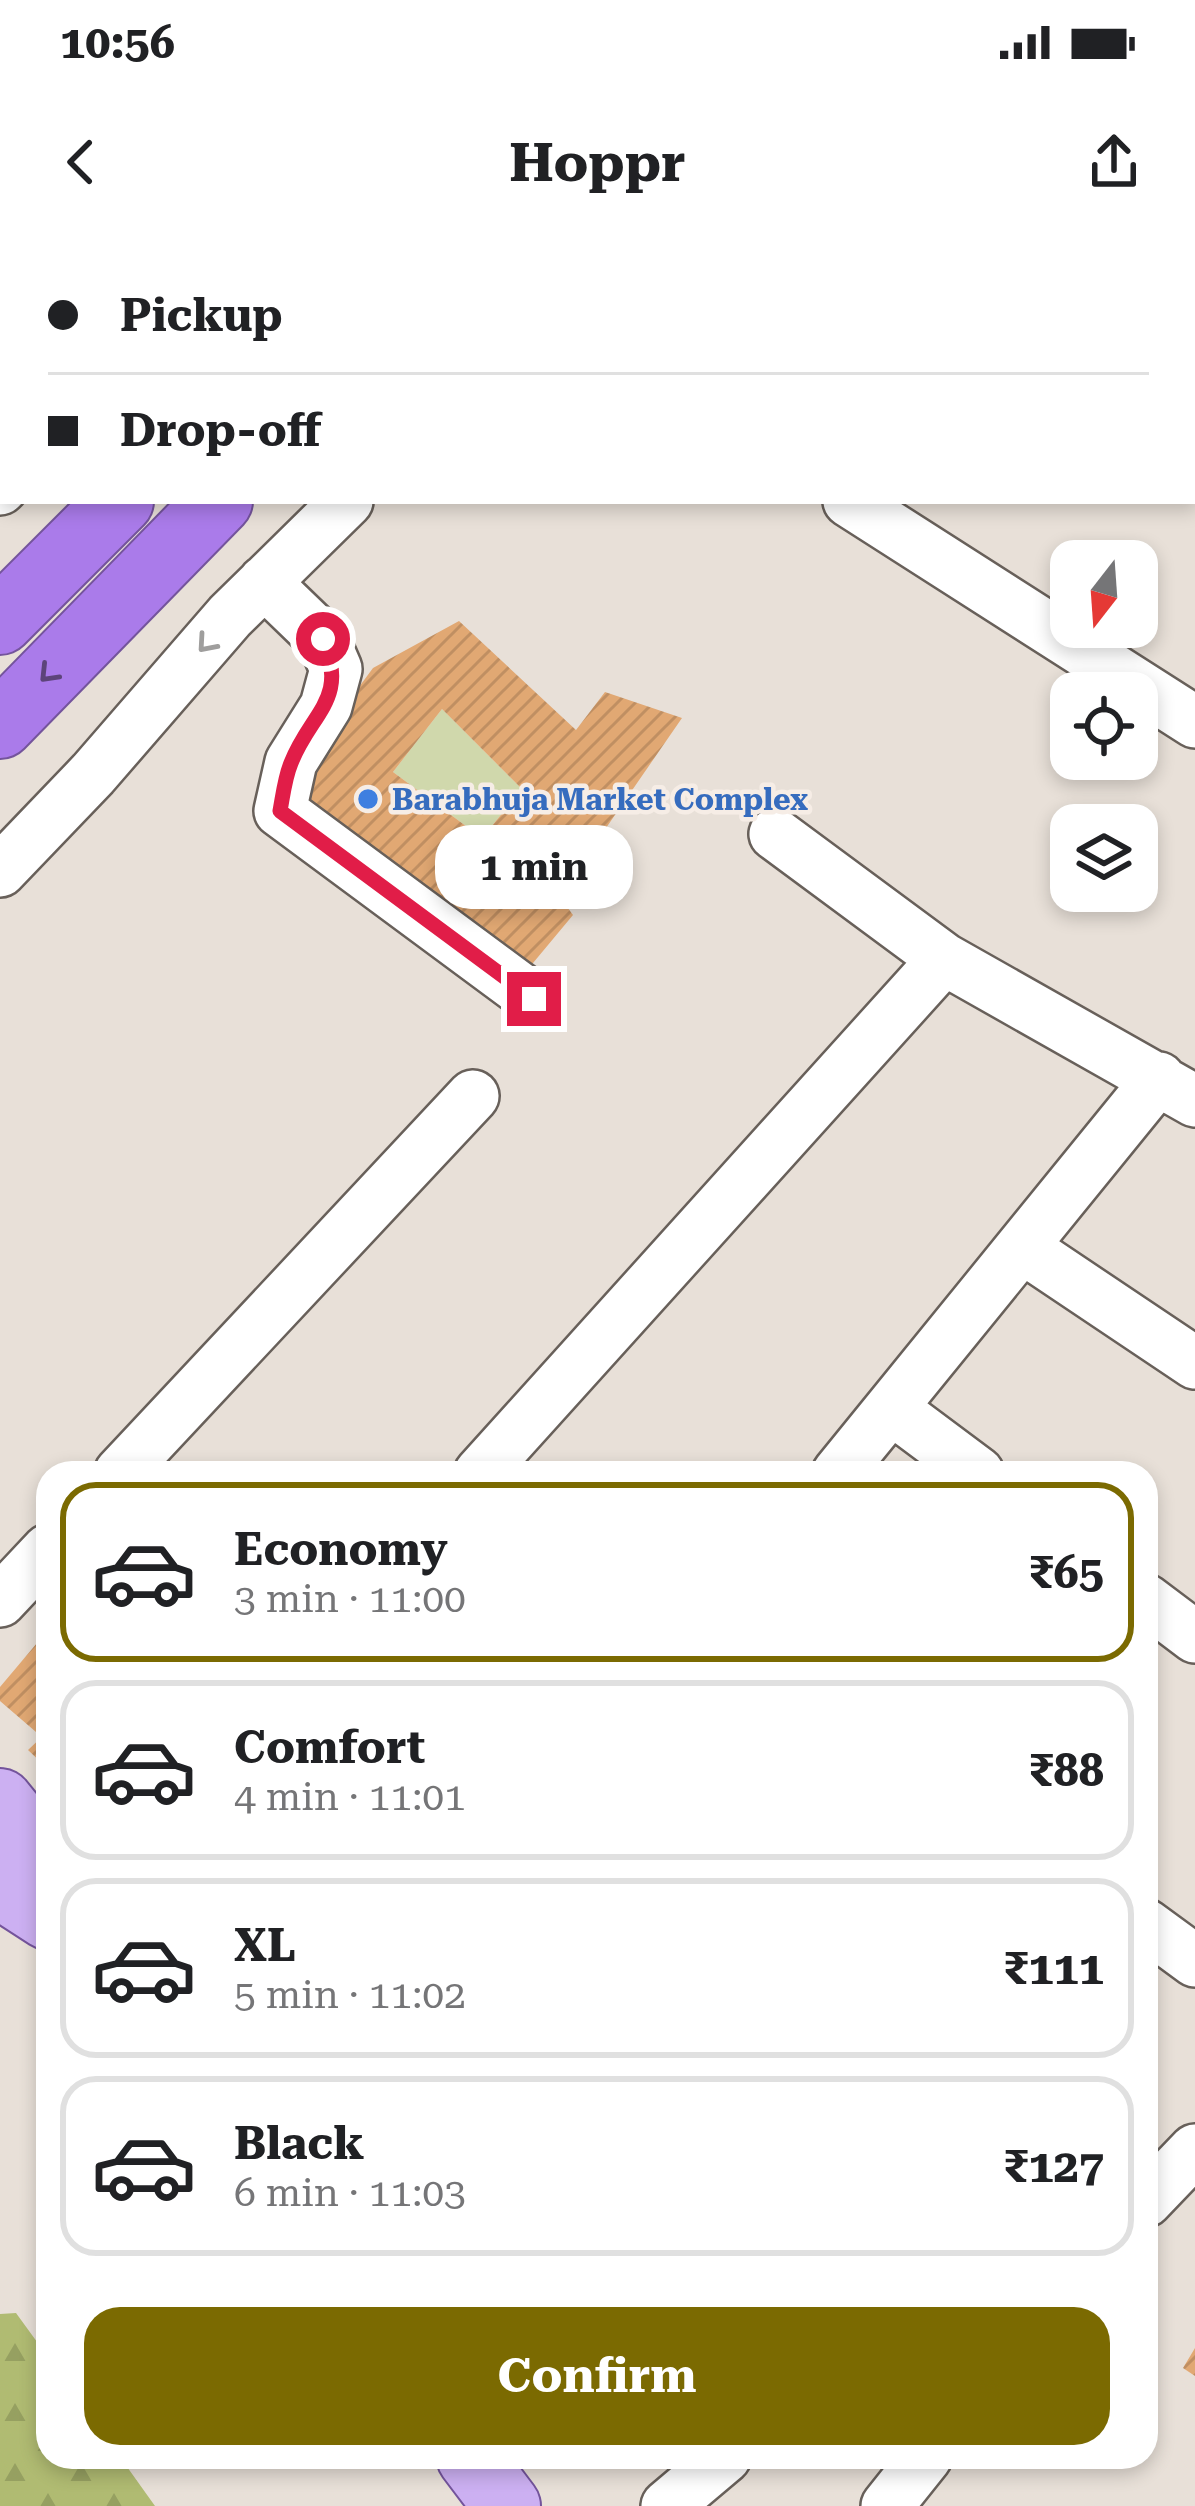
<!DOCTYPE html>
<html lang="en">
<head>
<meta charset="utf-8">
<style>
	:root { --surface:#fff; --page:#f2f2f2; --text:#202124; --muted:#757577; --line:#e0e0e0; --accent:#7b6a01 }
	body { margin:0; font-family:"Roboto Serif",serif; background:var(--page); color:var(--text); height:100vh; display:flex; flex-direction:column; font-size:45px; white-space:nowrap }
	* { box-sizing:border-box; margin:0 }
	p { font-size:39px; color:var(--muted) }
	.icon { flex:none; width:66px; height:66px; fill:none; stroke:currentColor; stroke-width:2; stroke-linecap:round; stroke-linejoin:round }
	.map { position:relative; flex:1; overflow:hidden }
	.sheet { position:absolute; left:36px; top:1221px; width:1122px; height:1008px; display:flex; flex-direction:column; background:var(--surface); border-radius:36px; box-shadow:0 6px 18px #0003 }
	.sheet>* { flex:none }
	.banner { position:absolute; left:0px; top:0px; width:1197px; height:264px; box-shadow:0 6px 18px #0003; display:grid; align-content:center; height:264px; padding:0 48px; background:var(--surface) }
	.needle { width:78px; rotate:197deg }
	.buttons { position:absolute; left:1050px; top:300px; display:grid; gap:24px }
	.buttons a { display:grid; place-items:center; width:108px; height:108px; border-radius:24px; background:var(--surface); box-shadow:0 6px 18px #0003; font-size:60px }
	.end { position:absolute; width:54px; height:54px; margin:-27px; border:15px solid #e11d48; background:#fff; box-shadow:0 0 0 6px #fff }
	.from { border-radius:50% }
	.bubble { position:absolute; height:84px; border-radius:36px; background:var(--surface); box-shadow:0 6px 18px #0003; font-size:39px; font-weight:700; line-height:84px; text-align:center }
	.banner b { display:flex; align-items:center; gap:42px; height:114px; font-size:45px }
	.banner b+b { border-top:3px solid var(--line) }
	.banner i { width:30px; height:30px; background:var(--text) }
	ul { padding:21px 0 0; list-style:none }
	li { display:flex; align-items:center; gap:36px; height:180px; margin:0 24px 18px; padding:0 24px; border:6px solid var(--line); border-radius:36px }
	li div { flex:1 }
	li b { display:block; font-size:45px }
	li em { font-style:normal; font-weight:700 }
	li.active { border-color:var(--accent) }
	li>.icon { width:108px; height:108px; stroke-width:1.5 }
	.cta { display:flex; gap:24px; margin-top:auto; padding:24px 48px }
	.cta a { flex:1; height:138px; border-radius:36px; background:var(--accent); color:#fff; font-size:48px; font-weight:700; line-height:138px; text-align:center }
	.status { display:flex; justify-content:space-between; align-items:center; height:84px; padding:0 60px; background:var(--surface); direction:ltr }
	.status svg { height:33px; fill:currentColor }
	header { display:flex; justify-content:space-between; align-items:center; height:156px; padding:0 48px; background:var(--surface); font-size:54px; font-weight:700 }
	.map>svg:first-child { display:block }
	.forest { fill:url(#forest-firs) }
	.garden { fill:#d0d8ac }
	.building { fill:url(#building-hatch); fill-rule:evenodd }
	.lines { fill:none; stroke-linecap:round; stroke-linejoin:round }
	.minor-casing { stroke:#68605a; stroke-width:56 }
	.major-casing { stroke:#74549c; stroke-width:70 }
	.highway-casing { stroke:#74549c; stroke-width:70 }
	.minor { stroke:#fff; stroke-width:51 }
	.major { stroke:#ccb0f2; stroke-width:66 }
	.highway { stroke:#aa7bea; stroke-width:66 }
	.oneway { stroke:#9f9e9d }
	.oneway2 { stroke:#5d447a }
	.route { stroke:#e11d48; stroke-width:15 }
	.shop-dot { fill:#3f7fe0; stroke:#f6ede6; stroke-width:4.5 }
	.labels { text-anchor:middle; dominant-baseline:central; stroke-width:9; stroke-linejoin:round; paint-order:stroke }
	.shop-label { font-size:30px; font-weight:bold; fill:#366cbe; stroke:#f6ede6; text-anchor:start }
</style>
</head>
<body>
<div class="status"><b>10:56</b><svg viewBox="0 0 49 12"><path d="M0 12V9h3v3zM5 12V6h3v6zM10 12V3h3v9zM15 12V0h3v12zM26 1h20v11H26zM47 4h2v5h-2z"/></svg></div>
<header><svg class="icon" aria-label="back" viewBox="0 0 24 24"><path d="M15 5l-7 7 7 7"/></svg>Hoppr<svg class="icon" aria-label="share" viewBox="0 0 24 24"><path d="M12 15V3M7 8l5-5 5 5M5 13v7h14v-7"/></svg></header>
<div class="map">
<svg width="1195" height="2266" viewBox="0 0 1195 2266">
	<defs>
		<pattern id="forest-firs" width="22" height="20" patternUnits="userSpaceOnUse" patternTransform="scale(3)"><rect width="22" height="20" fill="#b0bb72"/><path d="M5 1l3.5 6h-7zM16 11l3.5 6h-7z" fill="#96a061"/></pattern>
		<pattern id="building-hatch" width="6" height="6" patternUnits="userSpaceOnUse" patternTransform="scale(3)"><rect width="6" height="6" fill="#e1a873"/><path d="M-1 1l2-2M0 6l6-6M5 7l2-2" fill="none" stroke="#c08f62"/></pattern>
	</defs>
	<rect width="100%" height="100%" fill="#e8e0d8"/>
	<!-- forest -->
	<path class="forest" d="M16,2073l32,44v100h72l35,49h-155v-192z"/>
	<!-- garden -->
	<path class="garden" d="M442,469l80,80 -40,49 -89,-66z"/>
	<!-- building -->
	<path class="building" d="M459,381l117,109 29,-38 77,26 -123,178 14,19 -50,60 -223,-165 14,-23 -17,-16 76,-103zM442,469l80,80 -40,49 -89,-66z
		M48,1390v91l-12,11 -36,-31v-14z
		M48,1491v38l-20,-19z
		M1195,2108v28l-12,-8z"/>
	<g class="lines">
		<!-- minor casing -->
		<g class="minor-casing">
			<path id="minor" d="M241,3l3,-3
				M605,3l3,-3
				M0,249l3,-3
				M849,261l346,221
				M264,342l59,57 13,30 -10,37 -35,56 -11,49 254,188
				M775,594l169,125
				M0,631l93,-97 137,-158 117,-115
				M1022,1007l173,116
				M891,1168l87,65
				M120,1233l353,-377
				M480,1233l464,-514 251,142
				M838,1233l321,-395
				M1146,1360l49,37
				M0,1361l48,-51
				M1146,1685l49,36
				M1146,1961l49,-51
				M667,2266l58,-49
				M887,2266l39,-49"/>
		</g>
		<!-- major casing -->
		<g class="major-casing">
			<path id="major" d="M0,1562l48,59
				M0,1645l48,31
				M470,2217l37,49"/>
		</g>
		<!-- highway casing -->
		<g class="highway-casing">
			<path id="highway" d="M379,3l3,-3
				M473,3l3,-3
				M0,381l120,-120
				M0,485l219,-224"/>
		</g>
		<!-- minor -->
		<use href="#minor" class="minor"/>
		<!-- major -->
		<use href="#major" class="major"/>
		<!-- highway -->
		<use href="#highway" class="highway"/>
	</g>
	<!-- one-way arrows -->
	<defs><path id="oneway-chevron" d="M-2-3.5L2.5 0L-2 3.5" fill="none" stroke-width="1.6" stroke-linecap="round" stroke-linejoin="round" transform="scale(3)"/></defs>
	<use class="oneway" href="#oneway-chevron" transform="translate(206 404) rotate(131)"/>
	<use class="oneway2" href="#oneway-chevron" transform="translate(48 434) rotate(134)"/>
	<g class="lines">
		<!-- route -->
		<path class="route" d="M323,399c26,61 -12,73 -32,124 -6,14 -8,32 -11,48l254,188"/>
	</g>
	<!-- markers -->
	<circle class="shop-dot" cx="368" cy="559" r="12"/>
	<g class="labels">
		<!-- shop labels -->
		<g class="shop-label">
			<text x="392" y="559">Barabhuja Market Complex</text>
		</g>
	</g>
</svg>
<div class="buttons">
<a><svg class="needle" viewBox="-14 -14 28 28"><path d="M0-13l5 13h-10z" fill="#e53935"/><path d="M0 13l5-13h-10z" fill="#757577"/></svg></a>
<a><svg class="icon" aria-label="locate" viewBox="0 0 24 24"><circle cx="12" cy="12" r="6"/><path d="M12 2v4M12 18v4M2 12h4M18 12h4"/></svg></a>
<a><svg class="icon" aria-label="layers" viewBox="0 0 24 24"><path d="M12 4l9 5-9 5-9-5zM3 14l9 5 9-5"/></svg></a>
</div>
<i class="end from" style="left:323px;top:399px"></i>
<i class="end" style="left:534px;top:759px"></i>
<div class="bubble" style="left:435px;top:585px;width:198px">1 min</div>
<div class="banner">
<b><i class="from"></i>Pickup</b>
<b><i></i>Drop-off</b>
</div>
<section class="sheet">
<ul>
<li class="active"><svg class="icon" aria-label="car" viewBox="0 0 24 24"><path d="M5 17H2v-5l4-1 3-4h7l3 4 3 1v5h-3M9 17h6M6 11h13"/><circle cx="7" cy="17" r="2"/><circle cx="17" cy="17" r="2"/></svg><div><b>Economy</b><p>3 min · 11:00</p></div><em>₹65</em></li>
<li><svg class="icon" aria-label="car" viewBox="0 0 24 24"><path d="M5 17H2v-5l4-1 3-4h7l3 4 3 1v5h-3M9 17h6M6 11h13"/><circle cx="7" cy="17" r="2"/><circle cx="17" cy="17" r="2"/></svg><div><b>Comfort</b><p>4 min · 11:01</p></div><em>₹88</em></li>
<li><svg class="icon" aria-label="car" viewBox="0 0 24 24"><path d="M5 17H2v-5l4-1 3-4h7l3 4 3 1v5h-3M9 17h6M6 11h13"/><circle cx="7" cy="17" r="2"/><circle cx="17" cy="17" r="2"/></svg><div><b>XL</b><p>5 min · 11:02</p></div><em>₹111</em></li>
<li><svg class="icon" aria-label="car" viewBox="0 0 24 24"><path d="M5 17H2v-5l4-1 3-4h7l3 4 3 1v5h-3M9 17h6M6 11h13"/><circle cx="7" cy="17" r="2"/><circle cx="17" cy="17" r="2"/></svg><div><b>Black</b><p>6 min · 11:03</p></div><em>₹127</em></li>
</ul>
<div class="cta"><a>Confirm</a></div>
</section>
</div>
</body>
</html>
